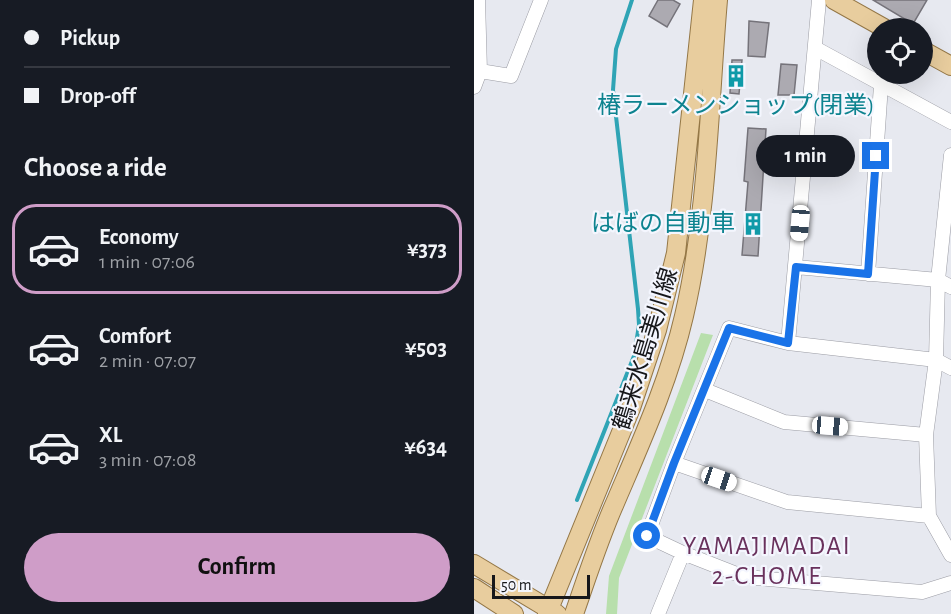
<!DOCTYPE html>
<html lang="en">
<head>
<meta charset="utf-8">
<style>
	:root { --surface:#171b24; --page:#20242c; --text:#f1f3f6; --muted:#9ea1a6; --line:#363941; --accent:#cf9dc8 }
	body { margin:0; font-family:"Alegreya Sans","Noto Sans JP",sans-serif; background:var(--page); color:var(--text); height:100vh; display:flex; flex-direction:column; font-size:22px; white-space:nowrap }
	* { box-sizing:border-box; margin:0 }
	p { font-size:20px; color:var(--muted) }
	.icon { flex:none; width:33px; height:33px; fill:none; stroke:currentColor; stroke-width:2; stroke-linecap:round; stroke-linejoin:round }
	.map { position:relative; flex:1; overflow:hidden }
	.panel { display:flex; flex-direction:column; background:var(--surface); width:474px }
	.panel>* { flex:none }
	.top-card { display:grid; align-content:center; height:132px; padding:0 24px; background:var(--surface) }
	.controls { position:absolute; left:393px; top:18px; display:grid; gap:12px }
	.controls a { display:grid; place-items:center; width:66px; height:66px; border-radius:50%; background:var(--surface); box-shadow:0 6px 24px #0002; font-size:30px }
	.scale { position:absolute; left:18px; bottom:15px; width:98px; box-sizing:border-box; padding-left:6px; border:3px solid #16171a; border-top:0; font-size:16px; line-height:21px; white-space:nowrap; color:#16171a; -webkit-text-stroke:4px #f4f6fe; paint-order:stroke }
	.end { position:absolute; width:27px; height:27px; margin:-14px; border:8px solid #1a73e8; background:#fff; box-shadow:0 0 0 3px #fff }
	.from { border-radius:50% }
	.bubble { position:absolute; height:42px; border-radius:21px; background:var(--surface); box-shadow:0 6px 24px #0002; font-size:20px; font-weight:700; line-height:42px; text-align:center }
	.car { position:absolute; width:18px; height:36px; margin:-18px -9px; border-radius:8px; box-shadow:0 0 4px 2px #0007; background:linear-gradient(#fff 24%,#345 0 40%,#fff 0 76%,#345 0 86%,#fff 0) }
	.top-card b { display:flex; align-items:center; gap:21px; height:57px; font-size:22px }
	.top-card b+b { border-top:2px solid var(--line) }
	.top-card i { width:15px; height:15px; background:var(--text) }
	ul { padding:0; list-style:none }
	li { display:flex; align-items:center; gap:18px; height:90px; margin:0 12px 9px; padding:0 12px; border:3px solid transparent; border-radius:24px }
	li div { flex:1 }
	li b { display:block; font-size:22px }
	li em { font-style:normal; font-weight:700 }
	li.on { border-color:var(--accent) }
	li>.icon { width:54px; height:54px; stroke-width:1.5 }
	h2 { padding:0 24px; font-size:27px; line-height:72px }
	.action { display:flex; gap:12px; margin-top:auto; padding:12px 24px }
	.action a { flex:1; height:69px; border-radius:36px; background:var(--accent); color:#111; font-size:24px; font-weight:700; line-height:69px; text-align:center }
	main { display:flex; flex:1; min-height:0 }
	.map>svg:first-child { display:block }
	.green { fill:#b8dfac }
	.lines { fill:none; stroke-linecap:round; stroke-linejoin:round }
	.stream { stroke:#2fa4b5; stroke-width:4 }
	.building { fill:#acaab1; stroke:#75737a; stroke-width:1.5 }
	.minor-casing { stroke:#9b9ca4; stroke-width:15 }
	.major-casing { stroke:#947746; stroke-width:20 }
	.minor { stroke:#fff; stroke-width:14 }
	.major { stroke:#e8cd9e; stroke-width:18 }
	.route { stroke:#1a73e8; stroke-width:8 }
	.labels { text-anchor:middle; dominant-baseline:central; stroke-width:4.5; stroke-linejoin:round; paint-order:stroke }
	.culture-label { font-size:24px; fill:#0d838f; stroke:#f4f6fe }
	.street-label { font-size:24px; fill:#16171a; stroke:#f4f6fe }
	.neighbourhood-label { font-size:26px; letter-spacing:1.5px; fill:#69315c; stroke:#f4f6fe }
</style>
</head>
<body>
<main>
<section class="panel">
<div class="top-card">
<b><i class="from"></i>Pickup</b>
<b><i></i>Drop-off</b>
</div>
<h2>Choose a ride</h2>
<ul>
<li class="on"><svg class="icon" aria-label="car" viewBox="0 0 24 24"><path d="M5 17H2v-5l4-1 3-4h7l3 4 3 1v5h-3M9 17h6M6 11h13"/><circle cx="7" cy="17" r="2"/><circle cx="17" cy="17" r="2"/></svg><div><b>Economy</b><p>1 min · 07:06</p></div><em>¥373</em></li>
<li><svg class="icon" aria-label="car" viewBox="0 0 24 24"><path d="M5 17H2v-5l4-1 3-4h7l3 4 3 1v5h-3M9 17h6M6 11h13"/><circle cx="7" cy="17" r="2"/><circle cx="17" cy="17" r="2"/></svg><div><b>Comfort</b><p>2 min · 07:07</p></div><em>¥503</em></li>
<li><svg class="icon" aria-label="car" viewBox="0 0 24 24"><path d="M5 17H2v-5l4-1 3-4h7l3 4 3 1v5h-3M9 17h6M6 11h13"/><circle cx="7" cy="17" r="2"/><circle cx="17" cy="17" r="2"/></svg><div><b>XL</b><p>3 min · 07:08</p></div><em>¥634</em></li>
</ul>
<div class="action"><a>Confirm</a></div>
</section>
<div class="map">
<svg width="477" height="614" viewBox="0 0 477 614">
	<rect width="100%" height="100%" fill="#e7e9f0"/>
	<!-- green -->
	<path class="green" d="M227,333l12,2 -94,243 -2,36h-11l3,-38z"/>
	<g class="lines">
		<!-- stream -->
		<path class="stream" d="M103,500l57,-144 5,-31 -1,-16 -25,-219 3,-41 16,-49"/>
	</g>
	<!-- building -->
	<path class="building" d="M184,0h15l7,4 -13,23 -18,-11z
		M399,0h54l-14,24z
		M275,21l20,2 -4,34 -17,-1z
		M258,60h10l-3,34 -9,-1z
		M307,64l16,1 -3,30h-16z
		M274,128l18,1 -8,127 -16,-1 6,-73 -4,-1z"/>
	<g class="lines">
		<!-- minor casing -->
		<g class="minor-casing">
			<path id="minor" d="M4,0l2,71 31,5 30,-76
				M341,48l136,74
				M0,87l6,-16
				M477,155l-13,125 -2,80 -10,75 3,81 22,39
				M322,267l142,13 13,7
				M394,274l13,-189
				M314,343l31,-343
				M231,390l79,32 142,13
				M200,463l113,39 142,14
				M209,553l51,20 23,5 165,14 29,-9
				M184,614l25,-61 -36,-17 27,-73 55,-135 59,15 148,17 15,8"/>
		</g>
		<!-- major casing -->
		<g class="major-casing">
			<path id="major" d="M360,0l50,28
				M448,50l29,16
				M0,564l83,50
				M0,588l40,26
				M73,614l84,-206 26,-78 19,-77 27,-253
				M100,614c13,-37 25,-75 41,-111 26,-61 54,-122 69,-187 24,-103 25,-211 34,-316"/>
		</g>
		<!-- minor -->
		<use href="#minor" class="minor"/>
		<!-- major -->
		<use href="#major" class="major"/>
	</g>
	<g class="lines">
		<!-- route -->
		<path class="route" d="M173,536l27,-73 55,-135 59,15 8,-76 72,7 8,-118"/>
	</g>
	<!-- icons -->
	<defs>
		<g id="building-bare" transform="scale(1.8)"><path d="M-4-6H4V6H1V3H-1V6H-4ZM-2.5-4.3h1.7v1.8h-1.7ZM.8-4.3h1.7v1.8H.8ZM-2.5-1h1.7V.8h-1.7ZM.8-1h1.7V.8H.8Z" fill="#0f9aa8" stroke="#f4f6fe" stroke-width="2.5" paint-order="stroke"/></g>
	</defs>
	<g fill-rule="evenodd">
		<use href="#building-bare" x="262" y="76"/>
		<use href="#building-bare" x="279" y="224"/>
	</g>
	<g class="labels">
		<!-- culture labels -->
		<g class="culture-label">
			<text x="262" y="106">椿ラーメンショップ(閉業)</text>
			<text x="261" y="224" text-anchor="end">はばの自動車</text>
		</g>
		<!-- street labels -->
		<g class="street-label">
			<text transform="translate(172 349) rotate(-73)">鶴来水島美川線</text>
		</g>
		<!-- neighbourhood labels -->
		<g class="neighbourhood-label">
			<text x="293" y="546">YAMAJIMADAI<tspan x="293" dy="30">2-CHOME</tspan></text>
		</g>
	</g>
</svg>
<div class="controls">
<a><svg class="icon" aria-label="locate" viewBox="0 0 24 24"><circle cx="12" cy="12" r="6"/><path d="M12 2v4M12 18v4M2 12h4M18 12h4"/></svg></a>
</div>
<div class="scale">50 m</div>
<i class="end from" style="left:173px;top:536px"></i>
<i class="end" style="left:402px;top:156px"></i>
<div class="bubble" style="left:282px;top:135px;width:99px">1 min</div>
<i class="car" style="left:326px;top:223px;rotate:185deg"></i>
<i class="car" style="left:356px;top:426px;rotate:95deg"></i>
<i class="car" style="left:245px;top:479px;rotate:109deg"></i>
</div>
</main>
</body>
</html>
